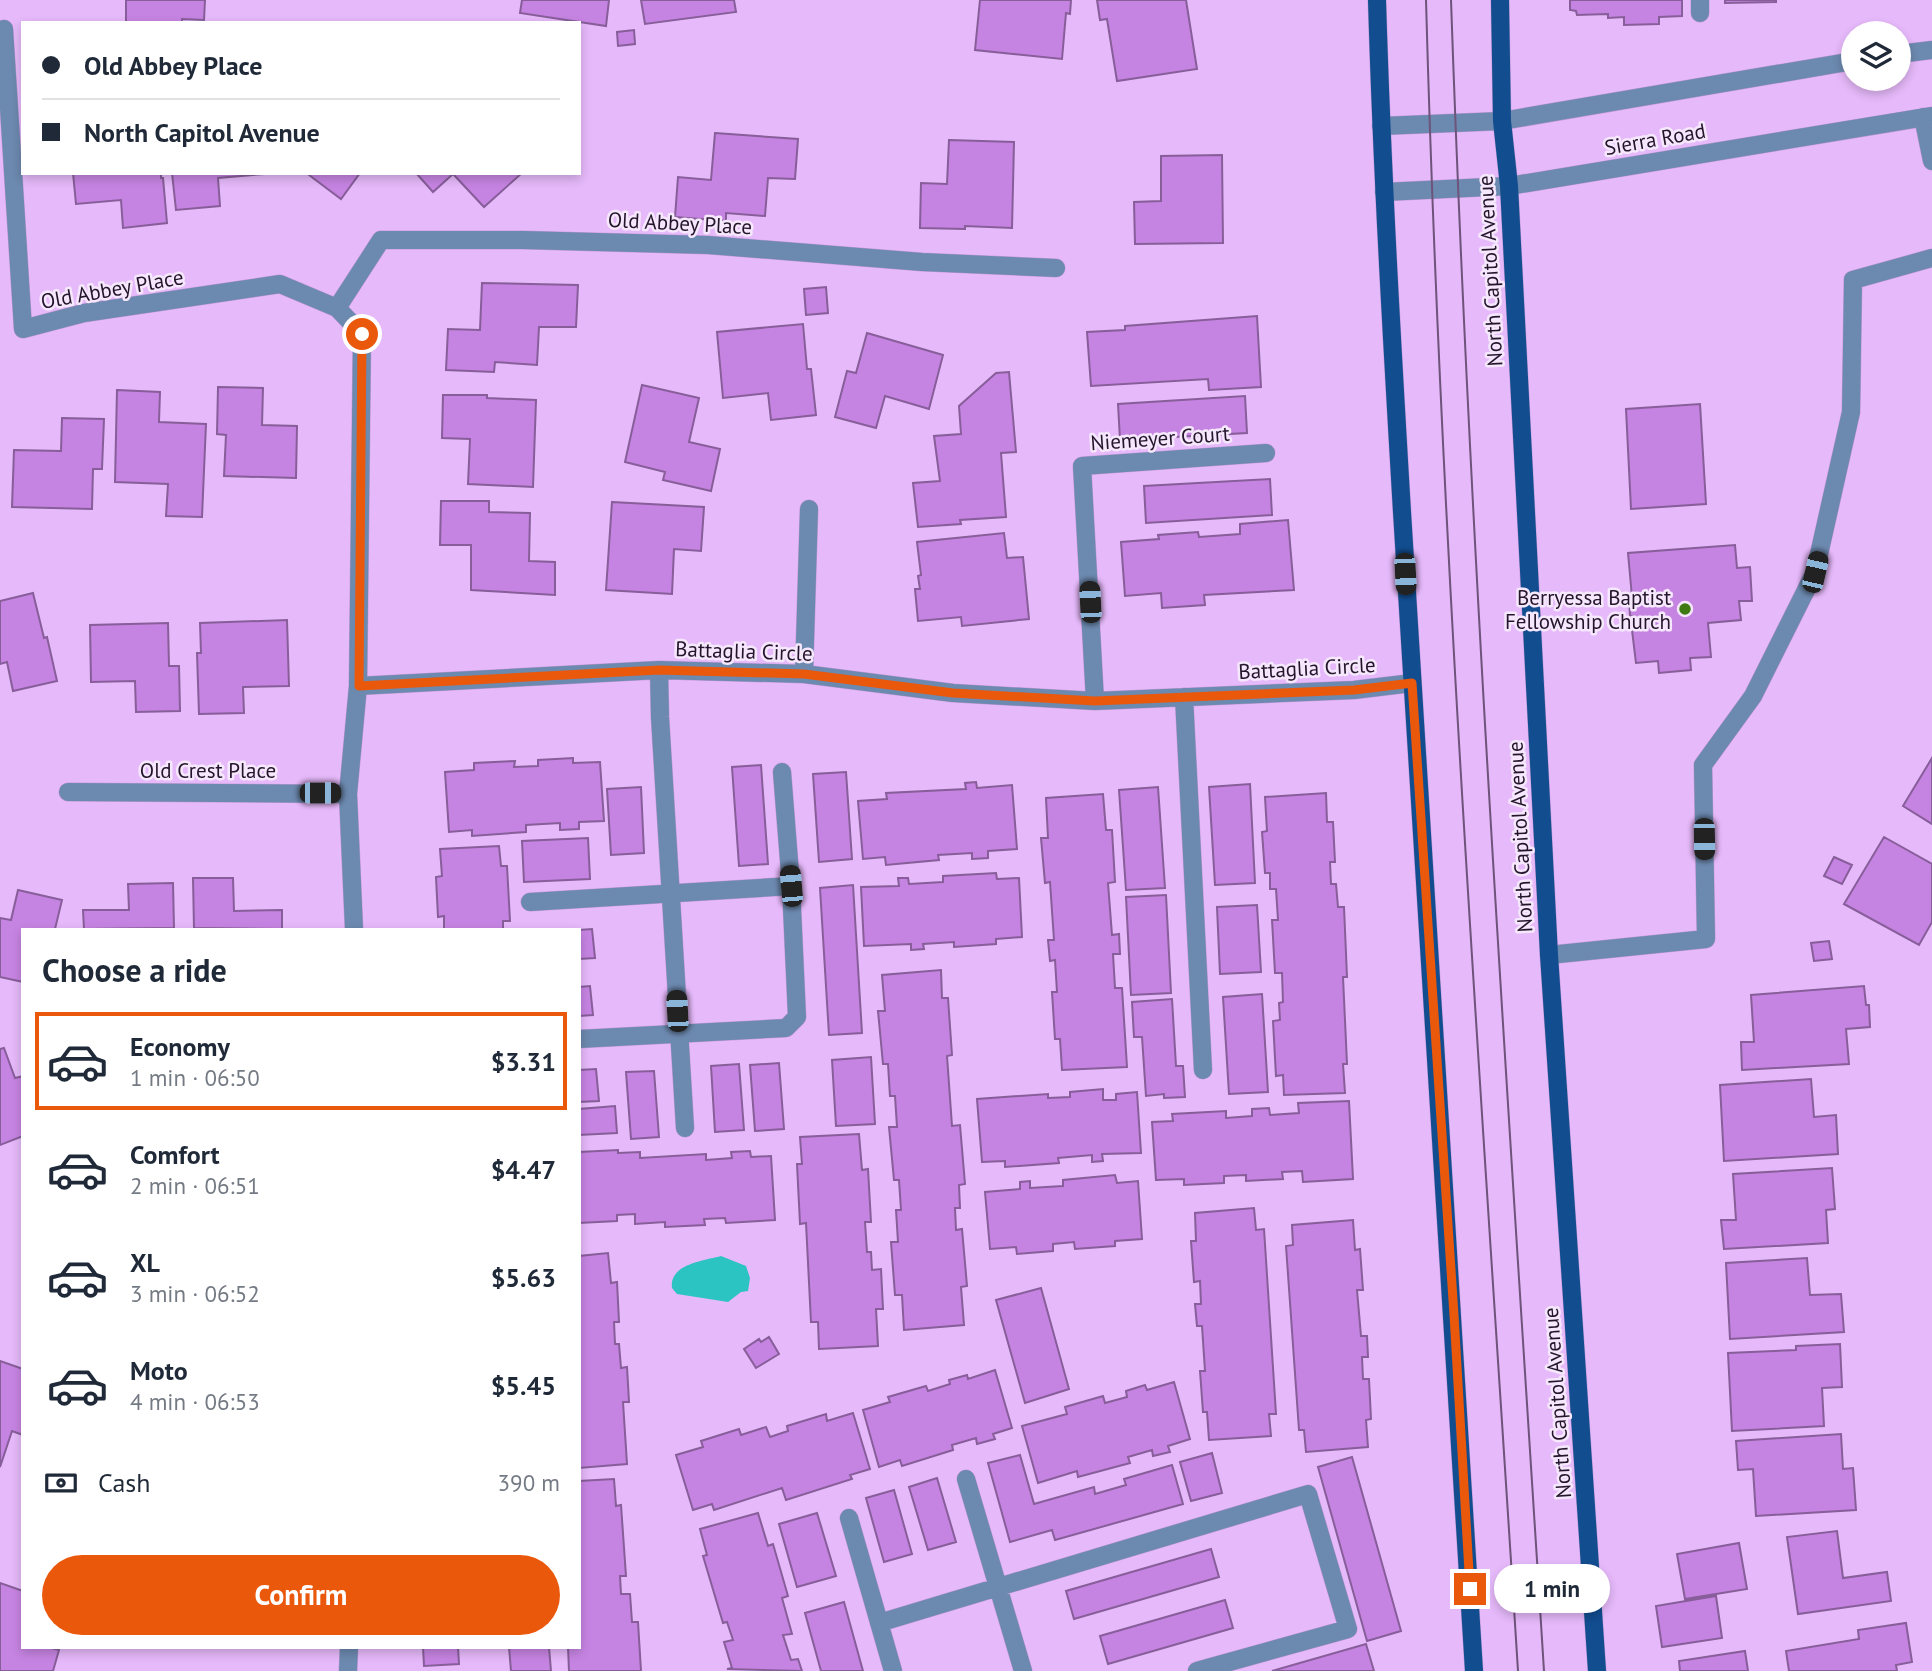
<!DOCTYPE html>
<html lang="en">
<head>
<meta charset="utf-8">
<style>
	:root { --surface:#fff; --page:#f6f6f7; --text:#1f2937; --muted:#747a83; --line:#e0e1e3; --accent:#ea580c }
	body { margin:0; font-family:"PT Sans",sans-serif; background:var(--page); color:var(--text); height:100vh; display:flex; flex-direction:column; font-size:26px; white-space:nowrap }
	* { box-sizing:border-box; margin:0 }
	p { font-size:23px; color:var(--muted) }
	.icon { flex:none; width:38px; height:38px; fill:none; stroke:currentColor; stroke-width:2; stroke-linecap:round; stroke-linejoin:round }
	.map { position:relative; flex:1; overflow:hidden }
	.details { position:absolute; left:21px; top:928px; width:560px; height:721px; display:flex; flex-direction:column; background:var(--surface); border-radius:0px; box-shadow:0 4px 10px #0003 }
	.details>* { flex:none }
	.hud { position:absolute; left:21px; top:21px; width:560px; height:154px; border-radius:0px; box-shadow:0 4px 10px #0003; display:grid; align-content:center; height:154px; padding:0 21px; background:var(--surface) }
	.fabs { position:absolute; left:1841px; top:21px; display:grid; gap:14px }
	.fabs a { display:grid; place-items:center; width:70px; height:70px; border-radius:50%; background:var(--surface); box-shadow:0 4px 10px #0003; font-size:35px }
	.end { position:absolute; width:32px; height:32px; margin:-16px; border:9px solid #ea580c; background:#fff; box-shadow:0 0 0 4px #fff }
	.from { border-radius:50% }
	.bubble { position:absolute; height:49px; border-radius:24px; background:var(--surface); box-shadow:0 4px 10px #0003; font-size:23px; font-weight:800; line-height:49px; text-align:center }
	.car { position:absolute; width:21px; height:42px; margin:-21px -10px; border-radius:9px; box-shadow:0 0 5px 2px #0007; background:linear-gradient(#222 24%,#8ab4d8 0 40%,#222 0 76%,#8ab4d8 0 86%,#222 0) }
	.hud b { display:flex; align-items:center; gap:24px; height:66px; font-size:26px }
	.hud b+b { border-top:2px solid var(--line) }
	.hud i { width:18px; height:18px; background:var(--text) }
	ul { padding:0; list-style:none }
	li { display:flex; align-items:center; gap:21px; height:98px; margin:0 14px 10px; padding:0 7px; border:4px solid transparent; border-radius:0px }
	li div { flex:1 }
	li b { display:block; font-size:26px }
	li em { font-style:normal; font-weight:800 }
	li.active { border-color:var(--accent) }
	li>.icon { width:63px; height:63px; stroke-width:1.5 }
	h2 { padding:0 21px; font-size:32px; line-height:84px }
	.pay { display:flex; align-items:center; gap:18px; height:77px; padding:0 21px; font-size:26px }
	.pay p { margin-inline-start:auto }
	.cta { display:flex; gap:14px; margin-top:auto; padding:14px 21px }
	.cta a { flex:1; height:80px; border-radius:42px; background:var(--accent); color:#fff; font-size:28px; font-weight:800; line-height:80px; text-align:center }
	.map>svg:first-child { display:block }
	.water { fill:#2cc3c3 }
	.building { fill:#c684e2; stroke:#875e99; stroke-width:2 }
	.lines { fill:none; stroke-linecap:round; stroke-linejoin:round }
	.minor-casing { stroke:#c39bd5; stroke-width:19 }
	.major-casing { stroke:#c39bd5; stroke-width:19 }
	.minor { stroke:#6c89af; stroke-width:18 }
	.major { stroke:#124d90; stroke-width:18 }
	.tram { stroke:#6e537a; stroke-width:2 }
	.route { stroke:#ea580c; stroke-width:9 }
	.poi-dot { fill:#3f7911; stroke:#f6e8fc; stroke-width:2.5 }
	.labels { text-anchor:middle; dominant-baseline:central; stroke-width:5; stroke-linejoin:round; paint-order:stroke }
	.street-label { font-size:21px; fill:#25152c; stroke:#f6e8fc }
	.poi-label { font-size:21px; fill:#25152c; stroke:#f6e8fc; text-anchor:end }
</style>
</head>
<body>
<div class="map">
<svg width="1932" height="1671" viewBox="0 0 1932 1671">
	<rect width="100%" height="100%" fill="#e6b9fa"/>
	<!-- water -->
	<path class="water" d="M721,1256l25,10 4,12 -2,13 -7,1 -13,10 -51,-8 -5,-6c-3,-24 31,-27 49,-32z"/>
	<!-- building -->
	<path class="building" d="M126,0h79l-1,20 -22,-1v4h-56z
		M522,0h87l-3,26 -86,-13z
		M641,0h93l2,12 -91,12z
		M980,0h91l-1,14 -4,-1 -4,46 -87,-9z
		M1097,0h89l11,69 -80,12 -10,-62 -7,1z
		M1570,0h112v16l-23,1v7l-35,1v-8l-16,1v-4l-31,1 -1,-4 -6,-1z
		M1725,0h51v2l-51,1z
		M634,30l1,14 -17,2 -1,-14z
		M715,133l83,6 -3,40 -27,-1 -3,38 -39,-3v8l-51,-4 3,-40 33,3z
		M949,140l65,2 -2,86 -47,-2v3l-45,-1 1,-45 26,1z
		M1222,155l1,88 -88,1 -1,-42 27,-1v-45z
		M73,173h88v5h2l4,45 -44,5 -2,-28 -45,4z
		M172,173h92v1l-46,4 2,28 -44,4z
		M310,173h50l-19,26 -32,-24z
		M416,173h106l-38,34 -31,-33 -20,18z
		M482,283l96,2 -2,42h-37l-2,38 -42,-3 -1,10 -48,-2 2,-41 32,1z
		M826,287l2,26 -22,2 -2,-26z
		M1257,316l4,71 -52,3 -1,-11 -117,7 -4,-54 38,-2v-4z
		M803,324l4,45h4l5,46 -45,5 -3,-27 -45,5 -6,-66z
		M867,333l76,22 -14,54 -44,-13 -9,32 -41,-11 12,-46 9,2z
		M1009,372l7,80 -15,1 5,64 -46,3 1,4 -43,3 -5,-44 27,-2 -6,-45 27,-2 -2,-28 37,-33z
		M642,385l57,13 -10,44 31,7 -9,42 -48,-11 2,-8 -40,-10z
		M218,387l45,1 -1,37 35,1 -1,52 -72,-2 2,-41 -9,-1z
		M117,390l43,2 -1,30 47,2 -4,93 -36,-1 2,-32 -53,-2z
		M443,395h44v3l49,2 -3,87 -65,-3 2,-45 -28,-1z
		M1245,396l2,37 -127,7 -2,-36z
		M1700,404l6,100 -75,5 -5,-100z
		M62,418l42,1 -2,50h-9l-1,40 -80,-2 2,-57 47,1z
		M1270,479l2,36 -126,8 -2,-37z
		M441,501h48v11l41,1 -1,48 26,1v33l-84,-5v-45h-31z
		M612,502l92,5 -3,44 -27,-2 -2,45 -66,-4z
		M1288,520l6,70 -90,5 1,10 -43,3 -1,-15 -36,3 -4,-54 38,-3 -1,-4 40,-3 1,5 41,-3v-10z
		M1004,533l3,25 16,-1 6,62 -67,7 -1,-9 -43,4 -3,-32h5l-2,-13 3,-1 -4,-33z
		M1735,545l2,23 13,-1 2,34h-13l2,19 -33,3 3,34 -21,1 1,12 -32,3 -1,-12 -22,2 -4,-33 2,-1 -1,-13h-3l-1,-18 3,-1 -4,-44z
		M33,593l11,45 3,-1 10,44 -44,10 -6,-29 -7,2v-63z
		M287,620l2,66 -46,1 1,26 -45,1 -2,-61h4l-1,-30z
		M168,623l1,43h10l1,45 -44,1 -1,-31 -44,1 -1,-57z
		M573,758v5l27,-1 4,59 -25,1v7l-19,1v-7l-34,2v7l-54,4v-6l-23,2 -4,-60 29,-2v-7l41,-2 -1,6 24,-1v-6z
		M1932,758v66l-29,-18z
		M761,765l7,99 -29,2 -7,-99z
		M846,772l6,87 -33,3 -6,-88z
		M976,782l1,6 35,-3 5,64 -29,2v7l-16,1v-6l-34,2 1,5 -53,5 -1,-8 -22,2 -5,-58 29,-2 -1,-6 80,-4 -1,-6z
		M1250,784l5,99 -40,2 -6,-98z
		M641,787l3,66 -33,2 -4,-66z
		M1158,787l7,101 -39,2 -7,-100z
		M1326,793l1,29h6l2,40h-5l1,22h5l2,23h6l3,70h-4l4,87h-4l2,29 -61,2 -1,-20 -7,1 -3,-55 7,-1 -1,-17 4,-1 -1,-29h-7l-3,-53h6l-2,-31h-6v-16h-5l-3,-41 5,-1 -2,-34z
		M1103,794l3,36h6l3,52 -7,1 4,52 7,-1 1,20h-7l2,34h7l5,79 -65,3 -2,-31h-5l-3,-47h5l-2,-32 -5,1 -2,-21h6l-4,-58 -5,1 -4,-45h7l-2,-40z
		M1884,837l48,27v58l-13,23 -75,-41z
		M588,838l2,41 -66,3 -2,-41z
		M499,846l2,20h6l3,55h-7v8h-59v-13l-6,1 -2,-40 6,-1 -2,-27z
		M1834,857l18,8 -10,19 -18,-8z
		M996,873l1,6 22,-1 3,59 -26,2v5l-42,3v-5l-31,2 1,5 -13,1v-6l-47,2 -3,-59 38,-1 -1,-8h10l1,6 34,-2v-6z
		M193,878h40l1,33 48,-1v19l-88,-1z
		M173,883l1,45 -90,1 -1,-19h46l-1,-26z
		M853,885l9,148 -33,2 -9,-147z
		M18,890l44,10 -7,29h-32v53l-23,-5v-59l11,2z
		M1166,895l5,98 -40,2 -5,-98z
		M1257,905l4,67 -41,2 -3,-67z
		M592,929l3,29 -16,1v-29z
		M1829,941l3,18 -18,2 -3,-18z
		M941,970l1,28h6l4,57 -5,1 5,70 8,-1 5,59 -6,1 1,23h-5l1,22 6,-1 5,57 -6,1 3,38 -60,5 -2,-35h-7l-4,-53h7l-2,-32h5l-2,-30h-5l-5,-53h8l-2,-31h-5l-2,-32h-5l-5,-53h7l-3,-36z
		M590,986l3,29 -14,1v-29z
		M1864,986l2,19h3l1,22 -24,2 3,35 -107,6 -1,-28h13l-3,-47z
		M1262,994l6,98 -39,2 -6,-97z
		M1172,999l4,67h7l2,31 -21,1v-4l-18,2 -4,-59h-8l-2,-35z
		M4,1048l11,30 8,-2v60l-23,9v-96z
		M871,1057l4,67 -39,2 -4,-66z
		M779,1063l5,66 -29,2 -5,-66z
		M739,1064l5,66 -29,2 -4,-66z
		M596,1069l3,32 -20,1v-32z
		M654,1071l5,66 -28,2 -5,-67z
		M1811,1079l3,38 22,-2 2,39 -114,7 -4,-76z
		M1103,1089v11h13v-6l21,-2 4,61 -39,1 1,7 -11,1v-7l-34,3 1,5 -54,4v-6l-23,1 -5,-63 71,-5v4l22,-1v-5z
		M1349,1101l4,78 -50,3 -1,-11 -20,1 1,7 -37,2v-6l-22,1v7l-40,2v-6l-28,1 -4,-58 21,-1 -1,-7 54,-3v7l26,-2v-7l17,-1 1,7 29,-2 -1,-10z
		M615,1106l2,27 -38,2v-26z
		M859,1134l3,36 6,-1 3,53h-6l2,30h4l1,18 9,-1 2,40h-7l2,37 -59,3 -1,-27h-7l-5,-99 -6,1 -3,-60h5l-2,-27z
		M618,1150v3l22,-1v6l66,-4v6l26,-2 -1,-6 19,-1 1,6 20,-1 4,64 -49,3 -1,-5 -21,1 1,6 -40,2v-5l-30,2v-10l-18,1v6l-38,2v-71z
		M1832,1168l3,41 -9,1 2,33 -104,6 -3,-29h15l-3,-46z
		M1115,1175l2,8 21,-2 4,58 -27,2v5l-40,3 -1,-7 -21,2v7l-36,3 -1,-7 -26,2 -5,-57 35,-3v-7l10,-1v7l33,-2v-6z
		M1254,1208l2,22 8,-1 12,185h-7l2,22 -62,4 -2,-28h-4l-3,-41h5l-3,-45h-5l-2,-22h6l-1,-23 -6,1 -3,-41h5l-1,-28z
		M1353,1220l2,30 5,-1 3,41h-6l4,46h6l1,21h-6l1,22h6l2,40 -5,1 2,27 -62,5 -2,-22h-5l-13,-184 7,-1 -1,-20z
		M608,1253l3,30 6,-1 2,40h-5l1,22h4l2,24 6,-1 2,35h-6l4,62 -48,4v-212z
		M1807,1258l3,37 31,-1 3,38 -114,7 -4,-76z
		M1041,1288l28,101 -44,14 -29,-103z
		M769,1337l10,17 -23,14 -12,-19 15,-10 2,3z
		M1840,1344l2,43 -20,1 2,38 -92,5 -4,-78 68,-3v-4z
		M0,1361l23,8v66l-11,-4 -12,36z
		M995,1370l17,58 -19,6 2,5 -18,5 -1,-6 -24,7 1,5 -51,16 -2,-6 -21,7 -16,-57 27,-8 -2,-5 38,-11 2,5 22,-7 -1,-4 18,-5 1,4z
		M1174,1382l16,57 -22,7 2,6 -17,4 -1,-6 -24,7 2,6 -52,14 -1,-6 -39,12 -16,-57 45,-12 -2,-7 38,-11 2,7 22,-6 -1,-6 19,-6 2,5z
		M853,1413l17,56 -20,6 2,4 -66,21 -4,-12 -68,22 -2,-6 -19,6 -17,-55 27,-8 -2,-6 38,-12 2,6 25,-8 4,10 18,-6 -1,-5 39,-12 1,7z
		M1841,1434l2,35 10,-1 3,42 -100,6 -3,-47 -15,1 -2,-29z
		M1212,1453l10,40 -31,8 -11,-39z
		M1020,1455l14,49 60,-17 1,7 31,-9 -2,-6 48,-14 11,39 -128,36 -3,-10 -42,12 -22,-79z
		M1352,1457l49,174 -34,10 -49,-174z
		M937,1478l19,64 -28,8 -19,-63z
		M614,1479l2,27 5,-1 5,71h-6l1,18h9l2,28h6l3,49h-72l-1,-24h11v-166z
		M894,1490l18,64 -28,8 -18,-64z
		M758,1513l10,33 5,-2 15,52 -6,2 10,36 -9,1 8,25 7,-1 4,12 -75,-2 5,-1 -8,-26 9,-2 -6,-18 -4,1 -20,-67 4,-1 -7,-26z
		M817,1513l19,63 -39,11 -18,-63z
		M1837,1531l6,47 44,-6 4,29 -93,13 -11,-77z
		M1739,1543l8,46 -62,10 -8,-45z
		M1211,1549l8,28 -145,42 -8,-28z
		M0,1583l23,8v56h25l11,3 -6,21h-53z
		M1716,1596l6,42 -60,9 -6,-41z
		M1225,1600l8,28 -125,36 -8,-28z
		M844,1602l19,69h-42l-16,-58z
		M1906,1623l6,39 -16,3 1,6h-108l-3,-20 73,-12 -1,-9z
		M1366,1644l8,27h-102z
		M423,1647h35l1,17 -35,2z
		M509,1647h40l2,24h-40z
		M1745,1651l3,20h-68l-1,-10z"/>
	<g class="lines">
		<!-- minor casing -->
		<g class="minor-casing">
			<path id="minor" d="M1700,0v13
				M4,29l19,300 61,-16 196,-29 57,24 25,26 -4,352 -10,108 6,135
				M1899,54l33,-4
				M1923,117l9,44
				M1381,126l121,-5 351,-60
				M1384,192l125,-6 423,-70
				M337,308l44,-68h142l185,5 214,17 134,6
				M659,670l1,47 25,411
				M804,674l5,-165
				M358,686l301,-16 145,4 149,19 142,8 259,-11 58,-7
				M1184,697l19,373
				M1095,701l-13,-235 184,-13
				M68,792l280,2
				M530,902l261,-16
				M1549,955l157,-16 -3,-174 50,-69 62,-124 36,-160 2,-132 79,-22
				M579,1039l207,-11 11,-11 -6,-131 -9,-114
				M966,1479l57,192
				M849,1518l44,153
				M879,1623l429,-129 40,135 -151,42
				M348,1671l1,-24"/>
		</g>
		<!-- major casing -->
		<g class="major-casing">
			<path id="major" d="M1377,0c5,171 15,342 25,512 22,387 51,773 72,1159
				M1500,0l2,121 7,65 40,769 48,716"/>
		</g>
		<!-- minor -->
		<use href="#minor" class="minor"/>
		<!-- major -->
		<use href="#major" class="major"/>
		<!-- tram -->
		<path class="tram" d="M1426,0c15,558 57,1114 92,1671
			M1451,0c19,558 58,1114 93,1671"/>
	</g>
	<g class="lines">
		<!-- route -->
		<path class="route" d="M362,334l-3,352 300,-16 145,4 149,19 142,8 259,-11 58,-7 42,632 16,274"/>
	</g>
	<!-- markers -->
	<circle class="poi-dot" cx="1685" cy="609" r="7"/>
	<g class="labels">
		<!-- street labels -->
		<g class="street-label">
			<text transform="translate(1655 139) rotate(-10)">Sierra Road</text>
			<text transform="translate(680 223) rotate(3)">Old Abbey Place</text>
			<text transform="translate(1490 271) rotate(-93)">North Capitol Avenue</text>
			<text transform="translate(112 289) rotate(-10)">Old Abbey Place</text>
			<text transform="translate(1160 438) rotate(-4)">Niemeyer Court</text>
			<text transform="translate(744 651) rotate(2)">Battaglia Circle</text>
			<text transform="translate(1307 668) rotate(-3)">Battaglia Circle</text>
			<text x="208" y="770">Old Crest Place</text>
			<text transform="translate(1520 837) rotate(-93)">North Capitol Avenue</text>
			<text transform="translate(1557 1403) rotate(-94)">North Capitol Avenue</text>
		</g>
		<!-- poi labels -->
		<g class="poi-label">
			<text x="1671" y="597">Berryessa Baptist<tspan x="1671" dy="24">Fellowship Church</tspan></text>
		</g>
	</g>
</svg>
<div class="fabs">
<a><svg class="icon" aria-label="layers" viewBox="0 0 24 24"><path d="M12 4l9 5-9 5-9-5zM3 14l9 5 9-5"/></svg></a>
</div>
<i class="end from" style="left:362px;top:334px"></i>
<i class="end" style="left:1470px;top:1589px"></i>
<div class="bubble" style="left:1494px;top:1564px;width:116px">1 min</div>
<i class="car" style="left:1815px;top:572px;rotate:13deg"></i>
<i class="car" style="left:1405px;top:574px;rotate:177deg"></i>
<i class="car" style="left:1090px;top:602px;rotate:357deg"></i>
<i class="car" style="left:320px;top:793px;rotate:90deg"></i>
<i class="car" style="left:1704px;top:839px;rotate:179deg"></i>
<i class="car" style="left:791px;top:886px;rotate:355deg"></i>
<i class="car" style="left:677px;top:1011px;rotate:357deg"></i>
<div class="hud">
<b><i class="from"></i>Old Abbey Place</b>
<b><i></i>North Capitol Avenue</b>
</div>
<section class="details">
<h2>Choose a ride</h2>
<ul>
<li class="active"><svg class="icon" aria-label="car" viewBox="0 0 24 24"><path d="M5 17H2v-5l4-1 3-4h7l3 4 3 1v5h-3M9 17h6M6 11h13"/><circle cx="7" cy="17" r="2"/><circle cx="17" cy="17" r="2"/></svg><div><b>Economy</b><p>1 min · 06:50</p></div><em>$3.31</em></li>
<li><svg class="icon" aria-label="car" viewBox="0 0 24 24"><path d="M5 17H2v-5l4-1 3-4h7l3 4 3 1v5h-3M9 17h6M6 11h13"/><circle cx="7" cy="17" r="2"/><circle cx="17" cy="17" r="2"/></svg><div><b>Comfort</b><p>2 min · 06:51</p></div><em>$4.47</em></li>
<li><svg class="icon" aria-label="car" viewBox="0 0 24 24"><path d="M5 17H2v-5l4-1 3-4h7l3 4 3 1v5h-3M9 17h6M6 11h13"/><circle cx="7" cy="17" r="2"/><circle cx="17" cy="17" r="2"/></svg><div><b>XL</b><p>3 min · 06:52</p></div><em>$5.63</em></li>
<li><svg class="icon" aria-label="car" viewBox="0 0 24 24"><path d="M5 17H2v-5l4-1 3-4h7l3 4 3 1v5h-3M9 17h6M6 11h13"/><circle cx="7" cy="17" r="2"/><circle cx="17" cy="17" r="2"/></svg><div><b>Moto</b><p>4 min · 06:53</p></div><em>$5.45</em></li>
</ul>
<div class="pay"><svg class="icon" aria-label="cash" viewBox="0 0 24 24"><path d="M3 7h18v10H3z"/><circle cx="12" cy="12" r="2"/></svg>Cash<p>390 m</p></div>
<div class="cta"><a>Confirm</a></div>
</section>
</div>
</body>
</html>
